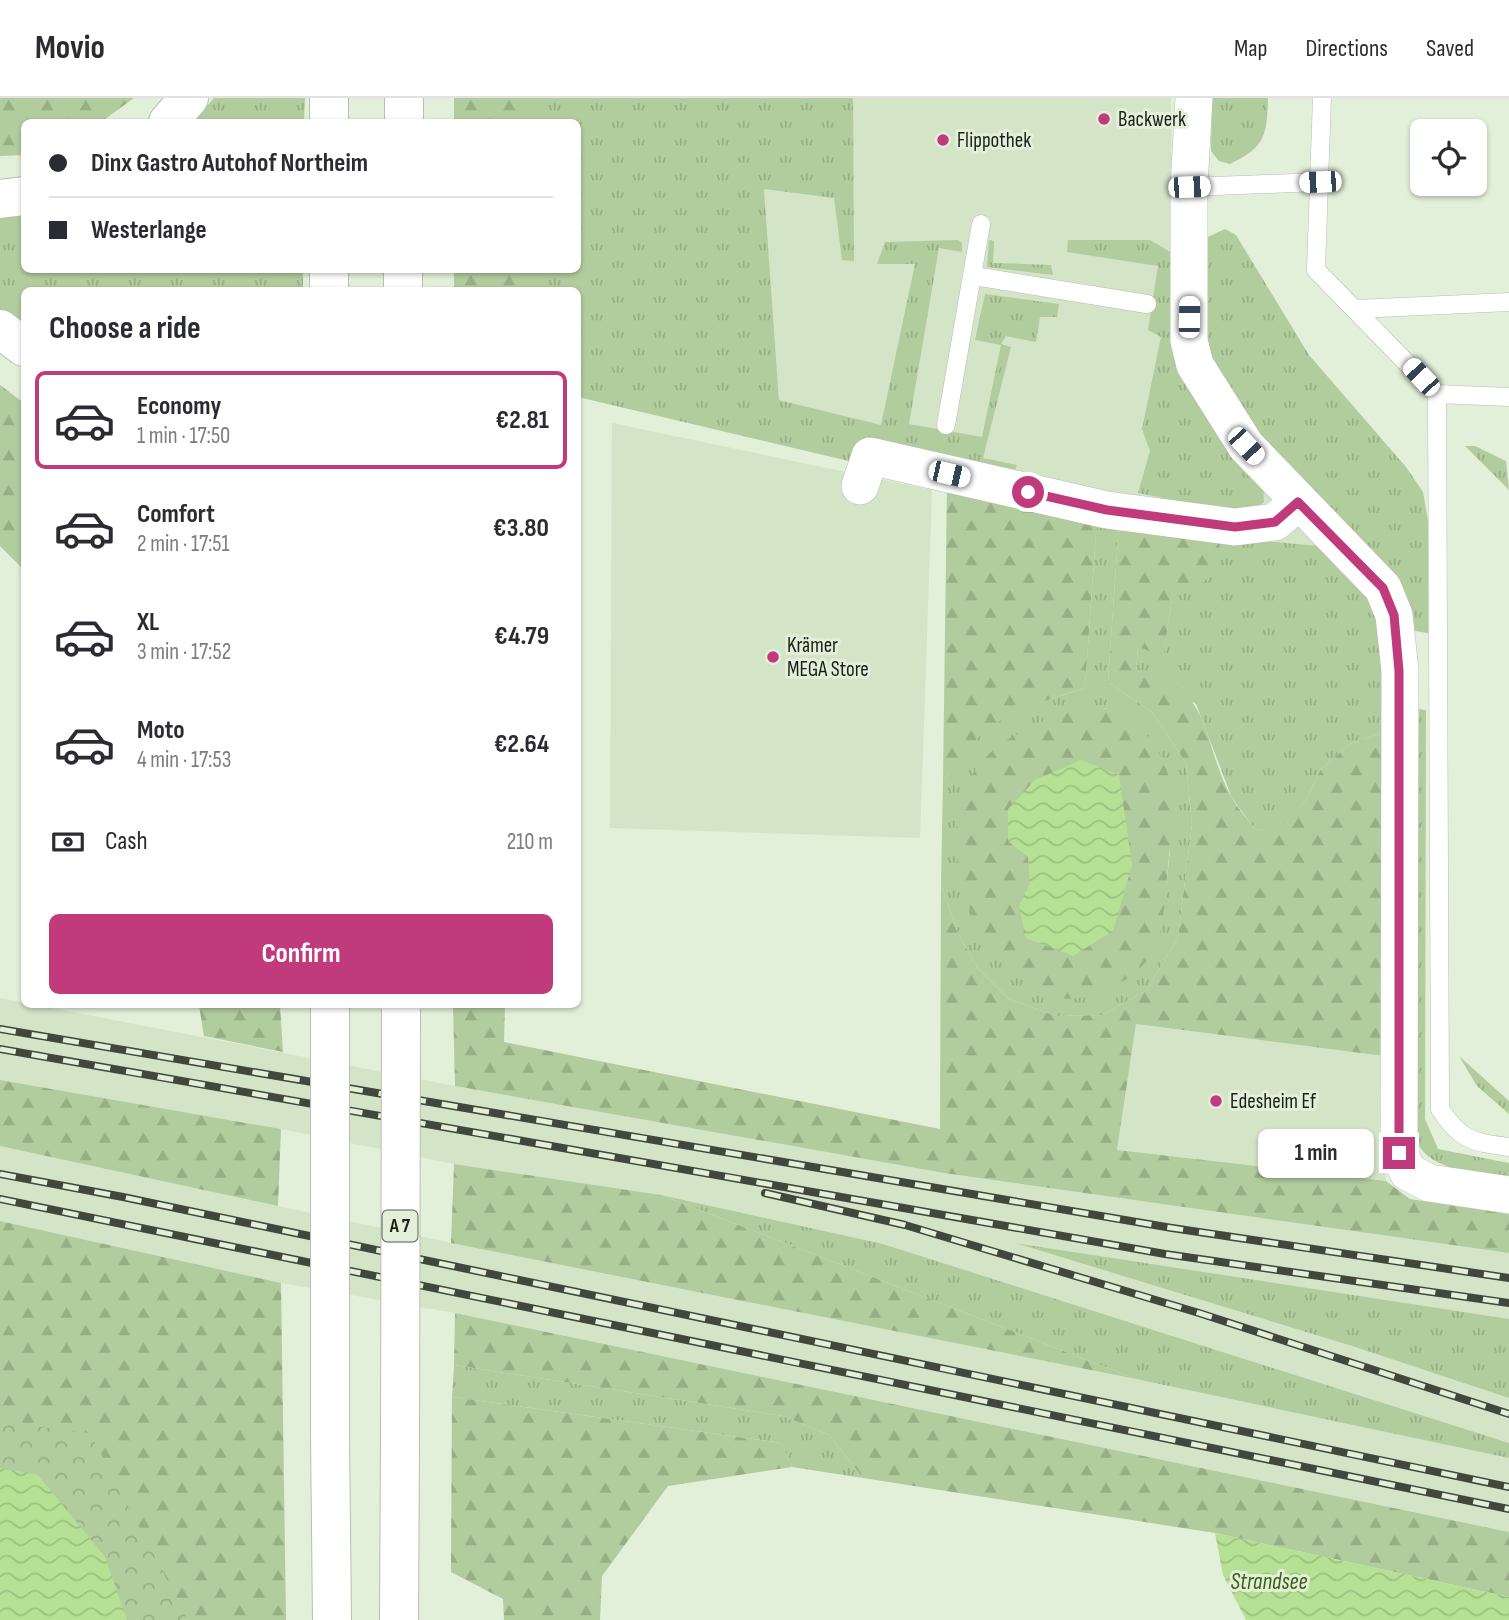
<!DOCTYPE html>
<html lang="en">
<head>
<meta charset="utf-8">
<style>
	:root { --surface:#fff; --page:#f7f7f7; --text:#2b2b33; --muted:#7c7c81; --line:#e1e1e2; --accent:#c03a7c }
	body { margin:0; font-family:"Sofia Sans Condensed",sans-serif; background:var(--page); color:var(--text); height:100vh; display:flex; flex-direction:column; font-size:26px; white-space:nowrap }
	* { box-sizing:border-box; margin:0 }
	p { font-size:23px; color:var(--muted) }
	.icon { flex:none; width:38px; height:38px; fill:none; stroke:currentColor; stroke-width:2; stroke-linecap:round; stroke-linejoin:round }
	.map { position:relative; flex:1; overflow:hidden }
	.side { position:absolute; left:21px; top:189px; width:560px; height:721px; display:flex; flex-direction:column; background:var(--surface); border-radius:10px; box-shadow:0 2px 5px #0004 }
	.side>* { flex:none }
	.top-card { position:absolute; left:21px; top:21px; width:560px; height:154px; border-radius:10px; box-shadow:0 2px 5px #0004; display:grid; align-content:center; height:154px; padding:0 28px; background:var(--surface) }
	.fabs { position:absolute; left:1410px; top:21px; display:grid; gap:14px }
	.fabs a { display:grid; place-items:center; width:77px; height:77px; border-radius:10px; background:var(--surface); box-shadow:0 2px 5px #0004; font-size:35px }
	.end { position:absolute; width:32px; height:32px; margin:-16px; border:9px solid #c03a7c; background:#fff; box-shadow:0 0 0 4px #fff }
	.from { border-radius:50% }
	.bubble { position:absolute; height:49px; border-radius:10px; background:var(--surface); box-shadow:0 2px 5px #0004; font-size:23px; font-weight:700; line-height:49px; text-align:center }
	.car { position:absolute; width:21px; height:42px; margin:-21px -10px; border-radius:9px; box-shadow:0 0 5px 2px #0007; background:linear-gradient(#fff 24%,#345 0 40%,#fff 0 76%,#345 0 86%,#fff 0) }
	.top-card b { display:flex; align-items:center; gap:24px; height:66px; font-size:26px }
	.top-card b+b { border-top:2px solid var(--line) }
	.top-card i { width:18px; height:18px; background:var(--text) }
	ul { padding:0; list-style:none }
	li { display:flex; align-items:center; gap:21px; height:98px; margin:0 14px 10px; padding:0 14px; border:4px solid transparent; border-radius:10px }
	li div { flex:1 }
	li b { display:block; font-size:26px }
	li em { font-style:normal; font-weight:700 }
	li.current { border-color:var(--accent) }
	li>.icon { width:63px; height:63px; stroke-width:1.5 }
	h2 { padding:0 28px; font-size:32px; line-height:84px }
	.pay { display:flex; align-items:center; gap:18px; height:77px; padding:0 28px; font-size:26px }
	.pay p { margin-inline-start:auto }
	.action { display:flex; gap:14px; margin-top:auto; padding:14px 28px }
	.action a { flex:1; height:80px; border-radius:10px; background:var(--accent); color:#fff; font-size:28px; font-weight:700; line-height:80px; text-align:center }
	header { display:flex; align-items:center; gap:42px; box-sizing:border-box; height:98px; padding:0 35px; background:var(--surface); border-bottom:2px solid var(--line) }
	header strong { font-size:33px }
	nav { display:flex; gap:38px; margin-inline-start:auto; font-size:24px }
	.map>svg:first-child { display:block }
	.built { fill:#d3e4c7 }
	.grass { fill:url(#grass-tufts); fill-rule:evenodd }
	.forest { fill:url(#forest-firs); fill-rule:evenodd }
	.park { fill:url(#park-crowns) }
	.water { fill:url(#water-waves) }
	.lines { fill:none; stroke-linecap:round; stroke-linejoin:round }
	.lane-casing { stroke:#b6c2ad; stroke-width:19 }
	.street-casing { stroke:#b6c2ad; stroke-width:38 }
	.highway-casing { stroke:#b6c2ad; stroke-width:40 }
	.lane { stroke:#fff; stroke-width:18 }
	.street { stroke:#fff; stroke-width:37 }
	.highway { stroke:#fff; stroke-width:38 }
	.rail-casing { stroke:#41473c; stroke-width:8 }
	.rail { stroke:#e2efd9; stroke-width:5; stroke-dasharray:16; stroke-linecap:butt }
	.highway-bridge-casing { stroke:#b6c2ad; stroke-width:40; stroke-linecap:butt }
	.highway-bridge { stroke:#fff; stroke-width:38 }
	.route { stroke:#c03a7c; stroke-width:9 }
	.poi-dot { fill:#c03a7c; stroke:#e2efd9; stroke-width:2.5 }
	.labels { text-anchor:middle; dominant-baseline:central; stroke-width:6; stroke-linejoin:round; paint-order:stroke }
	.shield { fill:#e2efd9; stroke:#575d51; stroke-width:2 }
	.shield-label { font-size:19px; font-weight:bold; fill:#1b1f17 }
	.poi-label { font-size:21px; fill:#1b1f17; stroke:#e2efd9; text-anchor:start }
	.water-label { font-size:23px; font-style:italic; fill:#3b5f11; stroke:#e2efd9 }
</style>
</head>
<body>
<header>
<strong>Movio</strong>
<nav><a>Map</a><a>Directions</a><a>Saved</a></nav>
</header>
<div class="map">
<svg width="1509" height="1522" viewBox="0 0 1509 1522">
	<defs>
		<pattern id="grass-tufts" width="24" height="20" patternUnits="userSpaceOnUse" patternTransform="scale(1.75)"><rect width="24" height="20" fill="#b1cc9d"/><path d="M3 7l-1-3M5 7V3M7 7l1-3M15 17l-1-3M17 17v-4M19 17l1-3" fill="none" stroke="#98af86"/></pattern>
		<pattern id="forest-firs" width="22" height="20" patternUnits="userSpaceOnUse" patternTransform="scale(1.75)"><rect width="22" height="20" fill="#b1cc9d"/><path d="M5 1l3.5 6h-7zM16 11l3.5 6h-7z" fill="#98af86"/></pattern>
		<pattern id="park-crowns" width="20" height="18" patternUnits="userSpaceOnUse" patternTransform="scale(1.75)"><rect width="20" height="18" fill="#b1cc9d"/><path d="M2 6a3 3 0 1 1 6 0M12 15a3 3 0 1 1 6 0" fill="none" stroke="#98af86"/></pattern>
		<pattern id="water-waves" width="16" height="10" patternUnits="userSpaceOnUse" patternTransform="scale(1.75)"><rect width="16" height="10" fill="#b6e195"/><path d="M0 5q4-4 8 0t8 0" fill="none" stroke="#9cc180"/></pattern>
	</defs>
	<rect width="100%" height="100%" fill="#e2efd9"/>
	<!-- built -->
	<path class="built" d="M768,0h403l2,257 17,32 130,159 -100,-9 -215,-39 11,-33 -33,-6 -102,-33 -102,-26 -15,-211z
		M612,325l320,67 -12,348 -310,-10z
		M0,900l455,88 489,87 565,80v66l-487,-74 330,101 157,52v45l-626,-199 -222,-49 -207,-31 -173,-35 -281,-49z
		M1136,926l248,32 2,125 -269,-31z
		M0,1048l451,97 685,136 373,79v74l-1054,-219 -174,-30 -281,-62z"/>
	<!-- grass -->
	<path class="grass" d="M214,0h91l-1,24h-111z
		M523,0h330l1,163 -12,-1 -8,-62 -70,-9 15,211 102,25 34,-161h-38l8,-22 73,-2 4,3v9l-23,-4 -30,176 73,13 19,-92 -26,-5 10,-46 74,10 -2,13h-17l-4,25 -30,-6 -5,8 10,3 -28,111 34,7 -12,33 -427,-101v-107h-57v-20h57v-148h-55z
		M1212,0h56c-1,36 -2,49 -38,66l-11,-3 -8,-10z
		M0,116l24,2v54h279v20h-279v38l-24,-18z
		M1225,131l11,6 73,120 97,112 17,25 5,29v112l-13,-2 -7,-18 -137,-160 -58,-87 -8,-39 -2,-88z
		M989,142l5,1 -1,22 58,2 2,10 -66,-8z
		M1068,142h82l22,13 1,102 19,35 71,95 1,17 -10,8 -15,3 -101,-20 12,-42 -8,-22 19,-92 -13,-7 10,-64 -91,-14z
		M1465,348h10l31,15 3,29z
		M1097,421l22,4 -11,159 44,30 34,51 6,61 -14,113 -31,53 -44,25 -47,1 -47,-17 -32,-32 -19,-34 -17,-49 2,-103 21,-32 32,-28 35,-16 54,-17zM1077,610h28l22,9 43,135 -7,60 -12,42z
		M1220,439l100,9 40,37 23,35 1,114 -34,12 -29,25 -16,32 -27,30 -23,-2 -23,-31 -36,-94 -60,-33 2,-26 25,12 10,-65z
		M1419,611l7,1 -1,409 13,30 71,14v13c-34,-6 -78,-2 -94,-37v-428z
		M1459,958l50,45v13l-32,-28z
		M661,1097l222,49 626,199v15l-373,-79z
		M1015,1145l494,76v79l-157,-52z
		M454,1267l329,51 46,19 34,43 -71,-11 -11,-24 -329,-46z"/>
	<!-- forest -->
	<path class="forest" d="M0,0h134l-33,24h-77v33l-24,1z
		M454,0h69v24h-69z
		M454,172h67v20h-67z
		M0,287l24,18v167l-24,-24z
		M947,386l150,35 -12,169c-70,22 -100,29 -142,93z
		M1119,425l101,14c0,38 -11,47 -47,55l-10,66 -25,-12 -2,25c79,14 65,73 96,127 6,11 16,21 23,31l23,1 27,-29 16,-32 29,-25 34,-12v324l-248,-32 -19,126 269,31 24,18 99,15v39l-565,-80 -489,-87 -2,-81h52l-1,37 436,87 1,-245 17,49 19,34 32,32 47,17 47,-1 44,-25 31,-53 14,-113 -6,-61 -34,-51 -44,-30z
		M1077,610c8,0 18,-2 26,0 39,5 67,54 70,90 2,22 -3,47 -5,69 -3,27 -3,64 -17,88 -17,26 -61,48 -92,43 -15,-2 -30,-14 -42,-22 -55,-37 -82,-156 -39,-210 23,-30 65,-46 99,-58zM1028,759l45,99 -54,-50 11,-23z
		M199,907h81l3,47 -79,-16z
		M0,982l281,49 -3,77 -278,-60z
		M454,1066l207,31 475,184 -685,-136z
		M0,1123l281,62 5,337h-159l-127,-152z
		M455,1215l1054,219v65l-294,-64 -352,-55 -34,-43 -46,-19 -329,-51z
		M452,1299l329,46 11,24 -124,19 -66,90 -2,44h-96l-1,-21 -52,-27z"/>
	<!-- park -->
	<path class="park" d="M0,1324l90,11 98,187h-188z"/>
	<!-- water -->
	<path class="water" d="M1081,662l38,15 13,90 -19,66 -40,25 -47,-18 -7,-32 11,-23 -2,-26 -20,-16v-32l27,-29z
		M0,1370l38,7 67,82 22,63h-127z
		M1215,1435l294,64v23h-263l-23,-45z"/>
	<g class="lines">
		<!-- lane casing -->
		<g class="lane-casing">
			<path id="lane" d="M1319,84l-3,88 121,124 72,3
				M1189,89l130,-5 3,-84
				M974,178l173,28
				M1357,211l152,-7
				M1437,296l3,715c21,32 32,33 69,38
				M946,327l35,-201"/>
		</g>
		<!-- street casing -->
		<g class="street-casing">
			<path id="street" d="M1194,0l-5,89v154l6,24 51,81 137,142 11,27 6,56 -1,482 9,19 21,11 80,12
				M860,388l10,-30 237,54 128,17 40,-5 23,-20"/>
		</g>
		<!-- highway casing -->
		<g class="highway-casing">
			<path id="highway" d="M329,0v24
				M404,0v24
				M168,24l21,-24
				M0,101l24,-3
				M329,172v20
				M403,192v-20
				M0,231l24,18
				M330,1336l2,186
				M399,1522l1,-177"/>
		</g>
		<!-- lane -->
		<use href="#lane" class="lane"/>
		<!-- street -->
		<use href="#street" class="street"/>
		<!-- highway -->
		<use href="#highway" class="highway"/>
		<!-- rail casing -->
		<g class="rail-casing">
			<path id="rail" d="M0,931l1172,199 337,50
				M0,951l1165,205 344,49
				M0,1076l123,23 1386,290
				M765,1095l140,32 294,88 310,101
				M0,1101l1509,310"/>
		</g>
		<!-- rail -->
		<use href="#rail" class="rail"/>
		<!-- highway-bridge casing -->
		<g class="highway-bridge-casing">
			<path id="highway-bridge" d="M330,906v430
				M400,1345l1,-434"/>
		</g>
		<!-- highway-bridge -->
		<use href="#highway-bridge" class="highway-bridge"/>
	</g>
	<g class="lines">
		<!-- route -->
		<path class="route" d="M1028,394l79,18 128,17 40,-5 23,-20 85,86 11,27 5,56v482"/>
	</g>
	<!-- markers -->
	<g class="poi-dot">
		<circle cx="1104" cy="21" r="7"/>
		<circle cx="943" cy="42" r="7"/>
		<circle cx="773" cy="559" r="7"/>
		<circle cx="1216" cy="1003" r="7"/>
	</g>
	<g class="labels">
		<!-- shield labels -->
		<rect class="shield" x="382.5" y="1112.5" width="35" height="31" rx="5"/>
		<g class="shield-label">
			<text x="400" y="1128">A 7</text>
		</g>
		<!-- poi labels -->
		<g class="poi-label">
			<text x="1118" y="21">Backwerk</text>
			<text x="957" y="42">Flippothek</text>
			<text x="787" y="547">Krämer<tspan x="787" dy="24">MEGA Store</tspan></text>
			<text x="1230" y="1003">Edesheim Ef</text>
		</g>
		<!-- water labels -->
		<g class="water-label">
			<text x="1269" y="1484">Strandsee</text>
		</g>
	</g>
</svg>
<div class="fabs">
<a><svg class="icon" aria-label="locate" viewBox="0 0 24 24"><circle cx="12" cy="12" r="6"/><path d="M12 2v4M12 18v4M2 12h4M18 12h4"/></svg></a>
</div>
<i class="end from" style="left:1028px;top:394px"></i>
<i class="end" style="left:1399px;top:1055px"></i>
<div class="bubble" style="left:1258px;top:1031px;width:116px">1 min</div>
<i class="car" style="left:1320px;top:84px;rotate:268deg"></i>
<i class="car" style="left:1189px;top:89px;rotate:88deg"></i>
<i class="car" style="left:1189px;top:219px;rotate:1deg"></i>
<i class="car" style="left:1421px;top:279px;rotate:317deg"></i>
<i class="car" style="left:1246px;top:348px;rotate:137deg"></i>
<i class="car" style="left:949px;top:376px;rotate:103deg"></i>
<div class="top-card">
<b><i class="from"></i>Dinx Gastro Autohof Northeim</b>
<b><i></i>Westerlange</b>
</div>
<section class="side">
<h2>Choose a ride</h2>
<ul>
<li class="current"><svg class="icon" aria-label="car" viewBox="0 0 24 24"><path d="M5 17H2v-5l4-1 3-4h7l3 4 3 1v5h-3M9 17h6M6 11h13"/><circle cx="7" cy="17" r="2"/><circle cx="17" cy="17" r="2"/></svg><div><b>Economy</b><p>1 min · 17:50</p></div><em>€2.81</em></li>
<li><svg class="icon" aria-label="car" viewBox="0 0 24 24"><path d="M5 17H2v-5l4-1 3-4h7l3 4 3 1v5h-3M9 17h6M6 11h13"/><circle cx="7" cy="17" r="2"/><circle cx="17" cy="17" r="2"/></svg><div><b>Comfort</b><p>2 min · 17:51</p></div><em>€3.80</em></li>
<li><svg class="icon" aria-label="car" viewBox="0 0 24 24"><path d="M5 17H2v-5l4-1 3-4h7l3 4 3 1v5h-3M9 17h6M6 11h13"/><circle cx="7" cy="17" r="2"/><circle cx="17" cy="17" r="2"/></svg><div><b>XL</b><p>3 min · 17:52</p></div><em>€4.79</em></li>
<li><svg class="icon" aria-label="car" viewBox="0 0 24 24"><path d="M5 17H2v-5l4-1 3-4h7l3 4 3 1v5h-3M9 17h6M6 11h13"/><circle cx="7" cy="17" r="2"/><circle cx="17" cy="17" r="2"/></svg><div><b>Moto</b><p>4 min · 17:53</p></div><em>€2.64</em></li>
</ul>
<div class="pay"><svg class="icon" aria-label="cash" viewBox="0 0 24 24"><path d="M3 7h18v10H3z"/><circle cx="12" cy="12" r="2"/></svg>Cash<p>210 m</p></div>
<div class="action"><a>Confirm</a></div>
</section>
</div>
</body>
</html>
